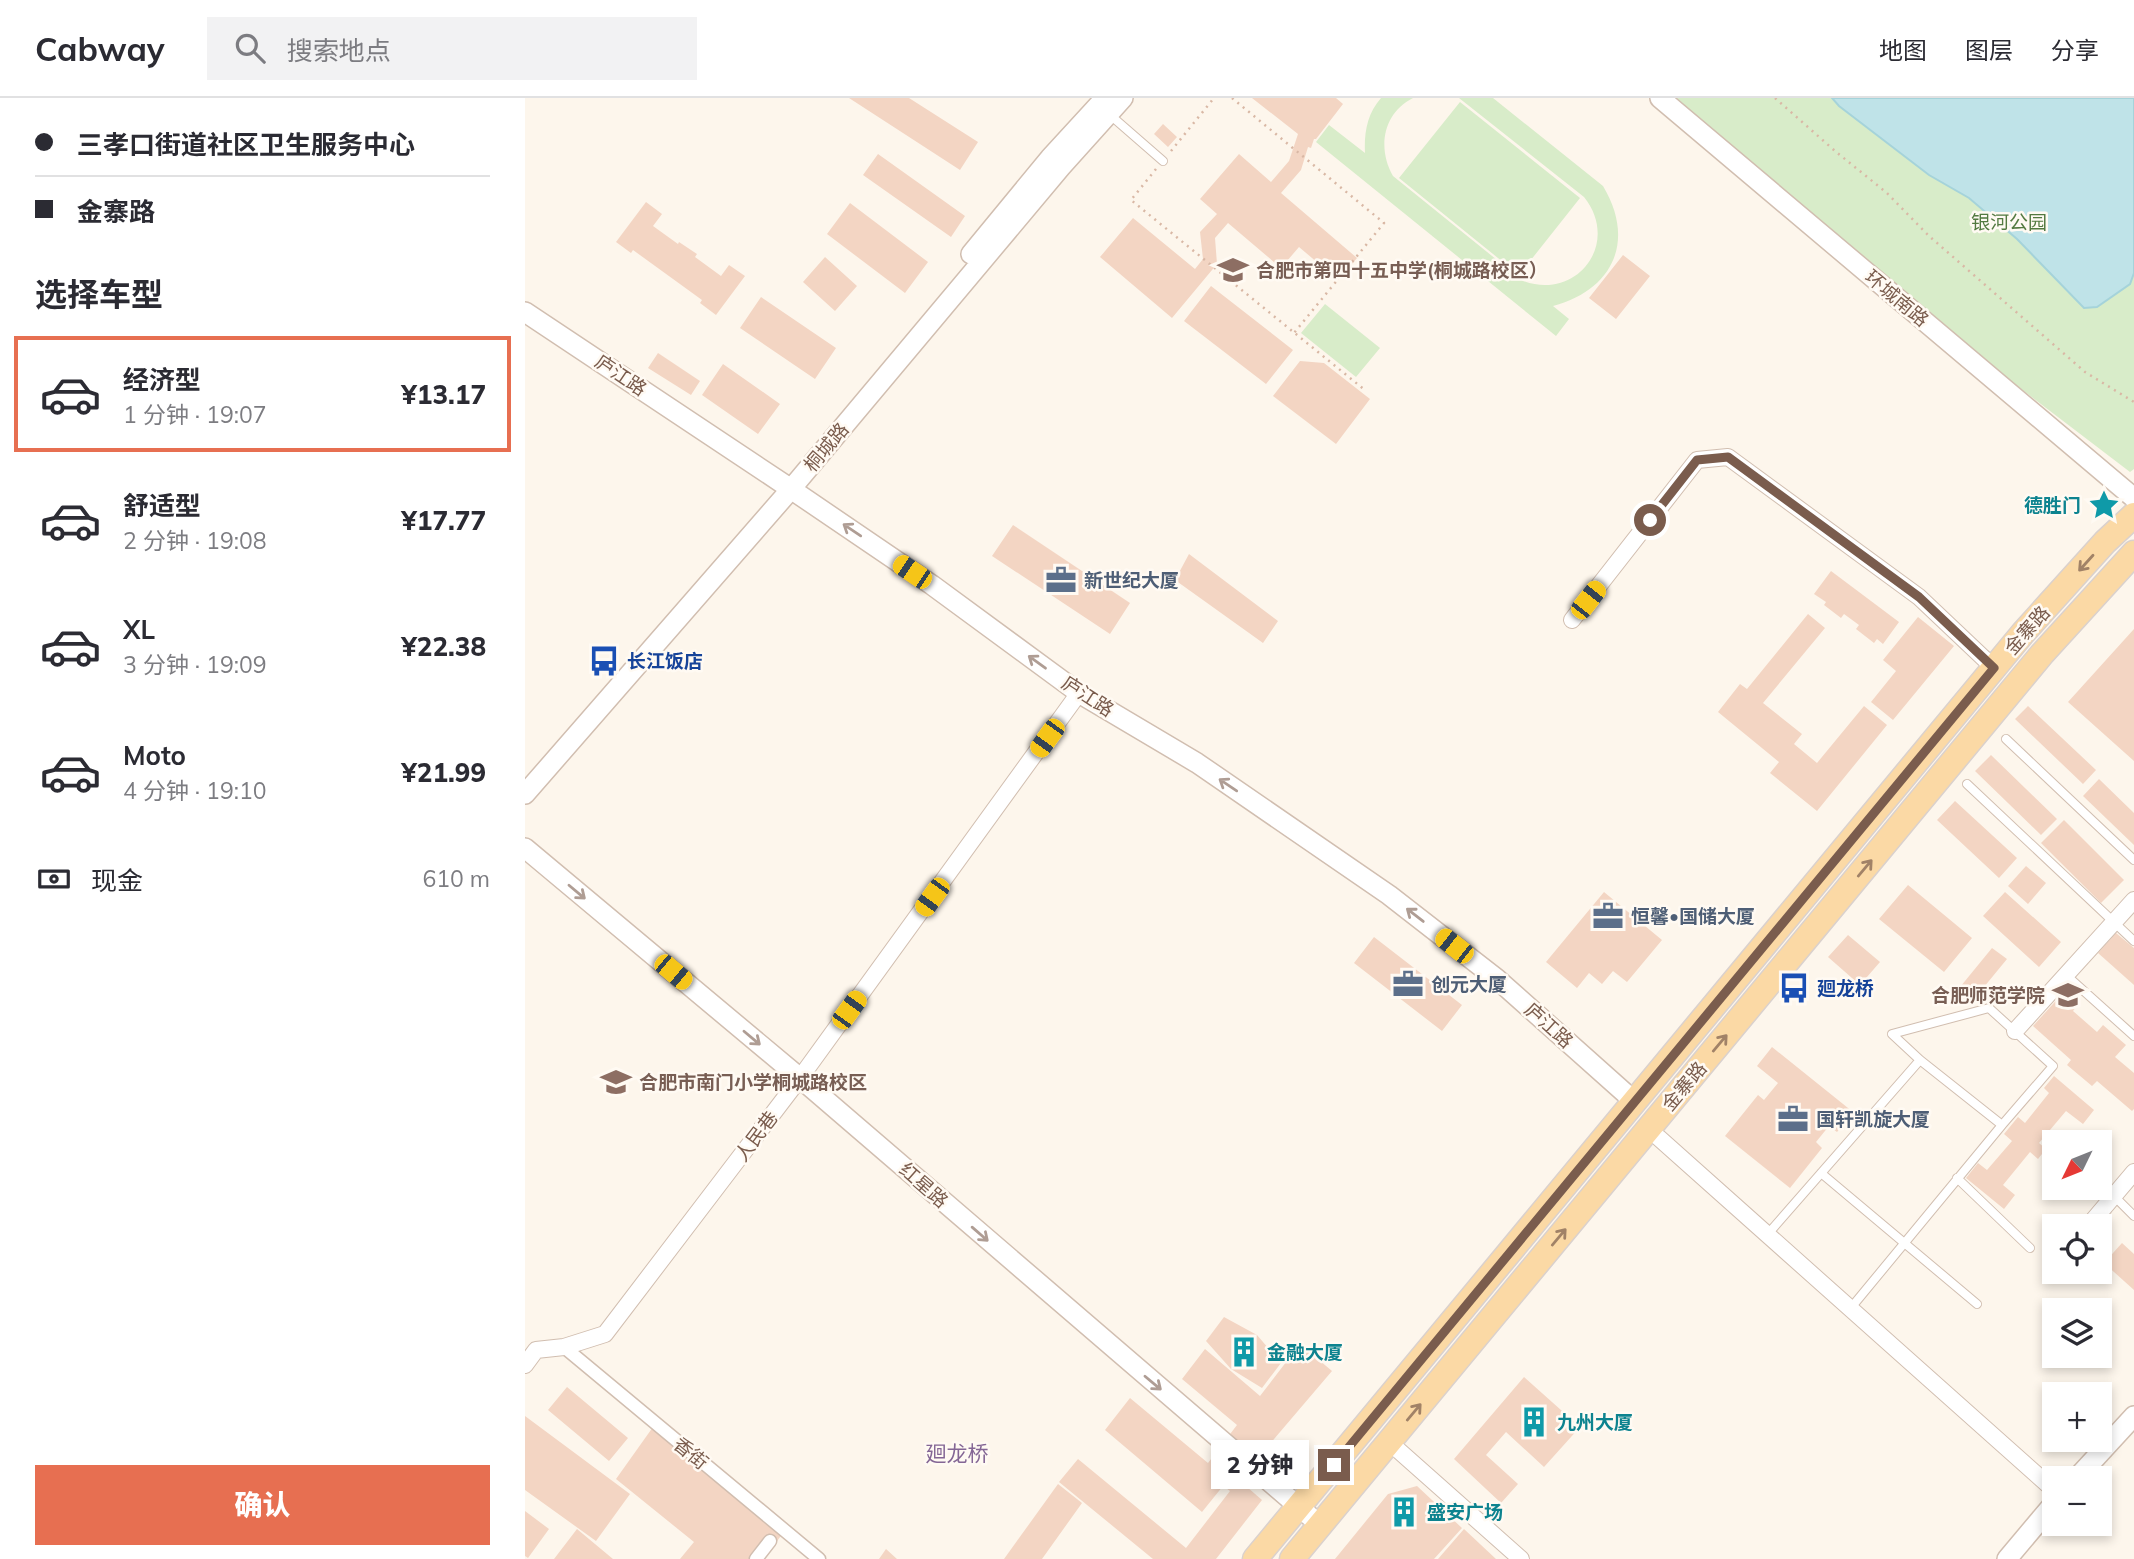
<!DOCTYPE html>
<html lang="zh">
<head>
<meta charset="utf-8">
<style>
	:root { --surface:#fff; --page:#f2f2f3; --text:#2b2b33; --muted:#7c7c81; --line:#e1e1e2; --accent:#e76f51 }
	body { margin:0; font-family:Mulish,"Noto Sans SC",sans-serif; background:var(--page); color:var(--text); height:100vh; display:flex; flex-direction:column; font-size:26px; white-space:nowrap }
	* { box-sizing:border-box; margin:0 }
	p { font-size:23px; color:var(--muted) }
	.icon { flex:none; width:38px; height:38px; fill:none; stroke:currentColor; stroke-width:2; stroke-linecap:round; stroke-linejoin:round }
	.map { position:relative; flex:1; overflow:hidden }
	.panel { display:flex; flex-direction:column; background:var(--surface); width:525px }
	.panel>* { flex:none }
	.top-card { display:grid; align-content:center; height:154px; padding:0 35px; background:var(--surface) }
	.needle { width:46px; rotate:227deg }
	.buttons { position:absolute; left:1517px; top:1032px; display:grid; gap:14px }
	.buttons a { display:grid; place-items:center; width:70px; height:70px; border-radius:0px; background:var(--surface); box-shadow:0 4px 10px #0003; font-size:35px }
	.end { position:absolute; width:32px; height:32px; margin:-16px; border:9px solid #7a5c4d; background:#fff; box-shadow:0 0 0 4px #fff }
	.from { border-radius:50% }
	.bubble { position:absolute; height:49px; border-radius:0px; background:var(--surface); box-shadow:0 4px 10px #0003; font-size:23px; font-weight:800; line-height:49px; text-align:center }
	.car { position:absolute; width:21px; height:42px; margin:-21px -10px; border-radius:9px; box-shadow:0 0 5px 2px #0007; background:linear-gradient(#f5c518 24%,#345 0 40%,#f5c518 0 76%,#345 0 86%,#f5c518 0) }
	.top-card b { display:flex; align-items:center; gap:24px; height:66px; font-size:26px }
	.top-card b+b { border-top:2px solid var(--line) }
	.top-card i { width:18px; height:18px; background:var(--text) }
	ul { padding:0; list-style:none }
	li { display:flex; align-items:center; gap:21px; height:116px; margin:0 14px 10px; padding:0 21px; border:4px solid transparent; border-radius:0px }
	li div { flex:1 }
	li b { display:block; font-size:26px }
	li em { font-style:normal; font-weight:800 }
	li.current { border-color:var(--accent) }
	li>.icon { width:63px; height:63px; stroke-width:1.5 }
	h2 { padding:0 35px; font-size:32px; line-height:84px }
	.pay { display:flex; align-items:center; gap:18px; height:77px; padding:0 35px; font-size:26px }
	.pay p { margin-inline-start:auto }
	.primary-button { display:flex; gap:14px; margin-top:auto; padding:14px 35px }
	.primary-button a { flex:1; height:80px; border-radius:0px; background:var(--accent); color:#fff; font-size:28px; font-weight:800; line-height:80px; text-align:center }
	header { display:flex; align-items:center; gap:42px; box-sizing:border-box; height:98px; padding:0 35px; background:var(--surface); border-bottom:2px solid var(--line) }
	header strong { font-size:33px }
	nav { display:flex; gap:38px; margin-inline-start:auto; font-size:24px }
	.search { width:490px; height:63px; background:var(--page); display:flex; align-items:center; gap:18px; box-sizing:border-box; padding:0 24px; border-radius:0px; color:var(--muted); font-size:26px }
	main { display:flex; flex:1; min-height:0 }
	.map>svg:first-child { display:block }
	.green { fill:#d8ecc9 }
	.water { fill:#bfe3e8; stroke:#a5d3da; stroke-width:2 }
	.building { fill:#f3d5c3 }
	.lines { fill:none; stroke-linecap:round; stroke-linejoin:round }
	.service-casing { stroke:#d1beb0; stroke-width:10 }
	.pedestrian-casing { stroke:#d1beb0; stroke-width:15 }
	.minor-casing { stroke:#d1beb0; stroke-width:18 }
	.tertiary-casing { stroke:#d1beb0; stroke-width:22 }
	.primary-casing { stroke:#dad1cd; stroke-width:27 }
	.path { stroke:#d9b8a5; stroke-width:2.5; stroke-dasharray:2 5; stroke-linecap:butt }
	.service { stroke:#fff; stroke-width:8 }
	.pedestrian { stroke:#fff; stroke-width:12 }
	.minor { stroke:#fff; stroke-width:16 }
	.tertiary { stroke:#fff; stroke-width:19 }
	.primary { stroke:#fbd9a5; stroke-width:24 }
	.oneway { stroke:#af9d94 }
	.oneway2 { stroke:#a18267 }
	.route { stroke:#7a5c4d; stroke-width:9 }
	.labels { text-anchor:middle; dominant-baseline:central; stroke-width:5; stroke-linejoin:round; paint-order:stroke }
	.park-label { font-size:19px; fill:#537a41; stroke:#fffaf3 }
	.education-label { font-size:19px; font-weight:bold; fill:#785e54; stroke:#fffaf3; text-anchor:start }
	.street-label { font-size:19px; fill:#7a5c4d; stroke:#fffaf3 }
	.culture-label { font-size:19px; font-weight:bold; fill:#0d838f; stroke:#fffaf3; text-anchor:start }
	.service-label { font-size:19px; font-weight:bold; fill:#4e5e75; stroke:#fffaf3; text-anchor:start }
	.transit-label { font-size:19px; font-weight:bold; fill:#164399; stroke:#fffaf3; text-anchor:start }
	.neighbourhood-label { font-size:21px; fill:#846695; stroke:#fffaf3 }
</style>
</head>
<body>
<header>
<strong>Cabway</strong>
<div class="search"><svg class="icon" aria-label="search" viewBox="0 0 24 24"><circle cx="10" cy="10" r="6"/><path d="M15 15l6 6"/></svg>搜索地点</div>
<nav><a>地图</a><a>图层</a><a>分享</a></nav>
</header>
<main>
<section class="panel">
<div class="top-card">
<b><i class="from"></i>三孝口街道社区卫生服务中心</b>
<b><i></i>金寨路</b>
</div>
<h2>选择车型</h2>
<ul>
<li class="current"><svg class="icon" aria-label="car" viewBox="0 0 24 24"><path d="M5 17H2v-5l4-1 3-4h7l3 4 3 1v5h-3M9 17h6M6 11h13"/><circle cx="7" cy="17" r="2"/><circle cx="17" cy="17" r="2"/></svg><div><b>经济型</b><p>1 分钟 · 19:07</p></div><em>¥13.17</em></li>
<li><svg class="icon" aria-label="car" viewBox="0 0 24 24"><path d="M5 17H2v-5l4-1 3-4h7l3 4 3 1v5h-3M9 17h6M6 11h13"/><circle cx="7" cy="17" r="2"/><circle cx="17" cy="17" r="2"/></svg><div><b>舒适型</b><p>2 分钟 · 19:08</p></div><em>¥17.77</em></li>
<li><svg class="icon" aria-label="car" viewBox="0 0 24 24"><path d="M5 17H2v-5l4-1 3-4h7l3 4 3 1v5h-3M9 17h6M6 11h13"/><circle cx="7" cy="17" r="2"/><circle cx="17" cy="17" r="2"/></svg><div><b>XL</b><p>3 分钟 · 19:09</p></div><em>¥22.38</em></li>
<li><svg class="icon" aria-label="car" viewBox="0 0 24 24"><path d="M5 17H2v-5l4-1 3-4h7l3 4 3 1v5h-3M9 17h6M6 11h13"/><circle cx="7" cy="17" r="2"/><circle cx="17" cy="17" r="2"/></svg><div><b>Moto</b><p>4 分钟 · 19:10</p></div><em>¥21.99</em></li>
</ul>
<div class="pay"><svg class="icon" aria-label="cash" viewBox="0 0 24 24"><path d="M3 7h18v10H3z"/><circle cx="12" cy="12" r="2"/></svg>现金<p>610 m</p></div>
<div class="primary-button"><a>确认</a></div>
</section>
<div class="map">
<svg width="1609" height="1461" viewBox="0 0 1609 1461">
	<rect width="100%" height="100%" fill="#fdf6ec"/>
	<!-- green -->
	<path class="green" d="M856,0h32c-30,15 -36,50 -20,78l130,105c54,20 98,-38 61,-84l-125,-99h34l110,88c33,55 10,104 -50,120l16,13 -13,17 -240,-194 13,-17 36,28c-1,-20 2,-39 16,-55z
		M1143,0h466v371l-4,3 -148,-113z
		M935,4l120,96 -61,77 -120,-97z
		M800,206l55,44 -24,29 -55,-44z"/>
	<!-- water -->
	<path class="water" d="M1307,0h302v175l-4,11 -33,23 -13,1 -67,-69 -48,-41 -40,-23 -90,-69z"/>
	<!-- building -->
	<path class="building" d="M324,0h60l69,44 -18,28z
		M727,0h84l7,6 -27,35h-2l-3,9 -3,-1 -7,23 -20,23 76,65 -19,22 -39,-33 -18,21 -53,-45 -13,15 2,26 -45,54 -72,-61 33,-39 62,51 8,-10 -3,-27 17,-18 -17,-15 39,-45 32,28 18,-21 9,-27z
		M638,26l14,13 -9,10 -14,-13z
		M353,56l87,62 -14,21 -88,-62z
		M121,104l16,12 -9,12 25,18 1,-2 18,12 -2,3 26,19 8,-11 16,11 -29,39 -16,-12 2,-3 -69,-50 -2,3 -15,-11z
		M325,105l78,59 -23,31 -78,-59z
		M1098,157l27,21 -34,43 -27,-21z
		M300,159l32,29 -22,25 -32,-29z
		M686,188l82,64 -27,34 -82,-63z
		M236,199l75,51 -21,31 -75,-51z
		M133,255l42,28 -9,14 -43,-27z
		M775,263l24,2 46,36 -34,45 -63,-48z
		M198,266l57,40 -22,30 -56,-39z
		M488,427l117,78 -20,31 -118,-78z
		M664,456l89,67 -15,22 -88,-63z
		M1306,473l68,51 -16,22 -6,-5 -3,4 -18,-14 3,-4 -15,-11 -3,4 -17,-13 2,-3 -12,-8z
		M1283,516l17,14 -62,75 39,31 -8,10 23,19 47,-57 23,19 -70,86 -47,-38 9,-11 -61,-50 22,-28 7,5z
		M1393,519l36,29 -61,74 -22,-18 25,-31 -13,-11z
		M1609,531v132l-66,-59z
		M1503,608l68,64 -13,14 -68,-65z
		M1466,657l66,64 -16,16 -66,-64z
		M1574,681l35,34v32l-51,-49z
		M1430,703l62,57 -18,20 -62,-58z
		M1539,722l60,60 -23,23 -60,-60z
		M1501,768l20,17 -18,21 -20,-18z
		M1383,787l64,53 -28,34 -65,-53z
		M1079,794l58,48 -35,42 -14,-11 -11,13 -13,-11 -12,15 -31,-26z
		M1480,794l56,50 -22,25 -56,-51z
		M1591,835l18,15v37l-36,-32z
		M1323,837l32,27 -20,23 -32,-28z
		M849,839l88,68 -20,26 -88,-68z
		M1467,850l15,11 -37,45 -14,-12z
		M1537,896l14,13 -3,4 24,21 6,-7 23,20 -11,12 19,16v36l-2,2 -35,-30 -5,5 -25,-21 4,-5 -38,-34z
		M1247,949l81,65 -16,20 -8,-6 -13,16 6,6 -32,40 -65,-52 33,-41 6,5 14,-17 -21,-17z
		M1529,978l40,34 -11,14 -17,-13 -27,32 7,6 -8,10 -8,-7 -27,33 12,10 -11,14 -38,-31 12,-15 9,7 25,-29 -8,-7 14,-17 7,6 24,-30 -5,-5z
		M1597,1145l12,11v36l-30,-27z
		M699,1219l33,18 24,28 -19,25 -31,-19 -25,-28z
		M775,1246l32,27 -93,109 23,20 -46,59h-63l-94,-77 19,-23 108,89 44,-57 -7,-5 -21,26 -97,-82 25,-32 78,65 29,-38 -55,-46 23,-30 55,47z
		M999,1279l56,50 -36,40 -38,-35 -20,23 32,29 -17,19 -47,-44z
		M42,1289l61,51 -19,23 -61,-51z
		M0,1318l105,78 -34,47 -71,-51z
		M128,1329l130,106 -11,15 -8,-7 -14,18h-70l14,-17 -78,-63z
		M533,1386l24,19 -40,56h-38z
		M892,1388l45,42 -28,31h-99l53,-65z
		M0,1413l24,18 -21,29 -3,-2z
		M52,1431l36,30h-59z
		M939,1431l32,30h-58z
		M361,1451l11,10h-18z"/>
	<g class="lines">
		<!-- service casing -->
		<g class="service-casing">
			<path id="service" d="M584,16l54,47
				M1481,641l128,121
				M1442,686l167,157
				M1541,877l68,61
				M1464,910l64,58 -51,59 -82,-65 -28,-26z
				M1296,1075l156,131
				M1432,1080l73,70
				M1589,1098l20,20
				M1242,1137l153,-175
				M1325,1211l152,-184"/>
		</g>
		<!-- pedestrian casing -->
		<g class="pedestrian-casing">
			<path id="pedestrian" d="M39,1249l255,212
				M231,1461l14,-18"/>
		</g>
		<!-- minor casing -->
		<g class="minor-casing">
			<path id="minor" d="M1047,522l125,-160 31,-3 191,140 75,71
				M1490,933l119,-131
				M1134,1040l396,353
				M1565,1126l44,-52
				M0,1267l11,-15 28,-3 41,-13 195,-256 279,-385
				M872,1351l124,110"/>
		</g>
		<!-- tertiary casing -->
		<g class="tertiary-casing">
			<path id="tertiary" d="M1135,0l474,400
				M446,156l79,-96 55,-60
				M0,214l257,171 150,102 147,108 118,70 192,132 108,84 138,123
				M0,696l266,-305 270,-322 62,-69
				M0,750l275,230 520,447
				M1551,1381l58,-63
				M1482,1461l48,-57"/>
		</g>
		<!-- primary casing -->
		<g class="primary-casing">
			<path id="primary" d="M730,1461l768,-926 82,-91 29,-27
				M767,1461l750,-905 92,-101"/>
		</g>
		<!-- path -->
		<path class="path" d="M707,0l152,125 -90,110
			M1250,0l60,53 52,42 42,43 156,136 49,30
			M646,53l43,-53
			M631,71l-25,31 235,191"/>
		<!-- service -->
		<use href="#service" class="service"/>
		<!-- pedestrian -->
		<use href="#pedestrian" class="pedestrian"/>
		<!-- minor -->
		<use href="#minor" class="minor"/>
		<!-- tertiary -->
		<use href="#tertiary" class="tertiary"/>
		<!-- primary -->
		<use href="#primary" class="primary"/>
	</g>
	<!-- one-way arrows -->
	<defs><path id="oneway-shaft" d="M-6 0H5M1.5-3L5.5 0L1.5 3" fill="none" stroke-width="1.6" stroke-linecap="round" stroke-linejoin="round" transform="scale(1.75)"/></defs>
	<g class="oneway">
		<use href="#oneway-shaft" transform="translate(327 432) rotate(-146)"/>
		<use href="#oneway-shaft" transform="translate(512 564) rotate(-144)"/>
		<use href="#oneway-shaft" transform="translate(703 687) rotate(-146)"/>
		<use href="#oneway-shaft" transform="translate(52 794) rotate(40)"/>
		<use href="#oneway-shaft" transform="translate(890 817) rotate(-142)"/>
		<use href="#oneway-shaft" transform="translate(227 940) rotate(40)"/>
		<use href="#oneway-shaft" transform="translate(455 1136) rotate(41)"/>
		<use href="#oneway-shaft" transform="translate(628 1285) rotate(40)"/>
	</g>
	<g class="oneway2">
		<use href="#oneway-shaft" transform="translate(1561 465) rotate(132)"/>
		<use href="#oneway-shaft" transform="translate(1340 770) rotate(-50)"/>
		<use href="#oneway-shaft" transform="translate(1195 945) rotate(-50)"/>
		<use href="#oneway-shaft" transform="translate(1034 1139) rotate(-50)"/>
		<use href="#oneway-shaft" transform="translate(889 1314) rotate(-50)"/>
	</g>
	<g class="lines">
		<!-- route -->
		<path class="route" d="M809,1367l660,-797 -75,-71 -191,-140 -31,3 -47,60"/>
	</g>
	<!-- icons -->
	<defs>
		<g id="school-bare" transform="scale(2.415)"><path d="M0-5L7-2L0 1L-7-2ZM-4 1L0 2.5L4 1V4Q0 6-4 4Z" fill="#8d6e63" stroke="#fffaf3" stroke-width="2.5" paint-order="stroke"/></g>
		<g id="sight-bare" transform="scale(2.415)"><path d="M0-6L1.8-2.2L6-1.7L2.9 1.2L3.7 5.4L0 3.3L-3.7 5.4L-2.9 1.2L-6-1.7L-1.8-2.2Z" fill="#0f9aa8" stroke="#fffaf3" stroke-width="2.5" paint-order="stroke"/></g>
		<g id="office-bare" transform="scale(2.415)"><path d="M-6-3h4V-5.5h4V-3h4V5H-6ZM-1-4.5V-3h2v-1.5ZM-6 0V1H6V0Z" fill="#5c6f8a" stroke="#fffaf3" stroke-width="2.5" paint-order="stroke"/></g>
		<g id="bus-bare" transform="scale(2.415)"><path d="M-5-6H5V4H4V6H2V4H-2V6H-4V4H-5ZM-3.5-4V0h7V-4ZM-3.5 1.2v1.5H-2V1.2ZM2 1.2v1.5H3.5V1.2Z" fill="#1a4fb4" stroke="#fffaf3" stroke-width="2.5" paint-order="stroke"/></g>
		<g id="university-bare" transform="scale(2.415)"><path d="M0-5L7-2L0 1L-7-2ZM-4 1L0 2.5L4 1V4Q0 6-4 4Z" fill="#8d6e63" stroke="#fffaf3" stroke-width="2.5" paint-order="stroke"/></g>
		<g id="building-bare" transform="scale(2.415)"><path d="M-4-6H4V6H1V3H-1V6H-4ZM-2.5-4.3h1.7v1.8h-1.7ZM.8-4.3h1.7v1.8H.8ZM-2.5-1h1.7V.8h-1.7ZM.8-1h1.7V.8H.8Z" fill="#0f9aa8" stroke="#fffaf3" stroke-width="2.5" paint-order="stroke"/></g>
	</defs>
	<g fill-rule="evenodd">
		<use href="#school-bare" x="708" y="172"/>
		<use href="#sight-bare" x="1579" y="407"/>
		<use href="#office-bare" x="536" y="482"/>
		<use href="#bus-bare" x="79" y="563"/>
		<use href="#office-bare" x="1083" y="818"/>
		<use href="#office-bare" x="883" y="886"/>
		<use href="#bus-bare" x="1269" y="890"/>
		<use href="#university-bare" x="1543" y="897"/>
		<use href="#school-bare" x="91" y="984"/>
		<use href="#office-bare" x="1268" y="1021"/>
		<use href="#building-bare" x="719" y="1254"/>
		<use href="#building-bare" x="1009" y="1324"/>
		<use href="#building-bare" x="879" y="1414"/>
	</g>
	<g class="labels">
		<!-- park labels -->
		<g class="park-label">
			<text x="1484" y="124">银河公园</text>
		</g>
		<!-- education labels -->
		<g class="education-label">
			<text x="731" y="172">合肥市第四十五中学(桐城路校区）</text>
			<text x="1520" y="897" text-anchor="end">合肥师范学院</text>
			<text x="114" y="984">合肥市南门小学桐城路校区</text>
		</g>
		<!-- street labels -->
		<g class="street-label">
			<text transform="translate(1372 200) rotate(40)">环城南路</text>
			<text transform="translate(96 277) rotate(34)">庐江路</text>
			<text transform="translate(301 349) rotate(-50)">桐城路</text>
			<text transform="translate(1502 532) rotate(-49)">金寨路</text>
			<text transform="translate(563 598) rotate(33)">庐江路</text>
			<text transform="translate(1024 927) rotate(42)">庐江路</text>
			<text transform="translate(1159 988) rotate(-50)">金寨路</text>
			<text transform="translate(231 1038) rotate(-53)">人民巷</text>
			<text transform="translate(399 1087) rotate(41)">红星路</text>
			<text transform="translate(166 1355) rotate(40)">香街</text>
		</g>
		<!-- culture labels -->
		<g class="culture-label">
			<text x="1556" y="407" text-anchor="end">德胜门</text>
			<text x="742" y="1254">金融大厦</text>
			<text x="1032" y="1324">九州大厦</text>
			<text x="902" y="1414">盛安广场</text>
		</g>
		<!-- service labels -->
		<g class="service-label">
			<text x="559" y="482">新世纪大厦</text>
			<text x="1106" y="818">恒馨•国储大厦</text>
			<text x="906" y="886">创元大厦</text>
			<text x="1291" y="1021">国轩凯旋大厦</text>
		</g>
		<!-- transit labels -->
		<g class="transit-label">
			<text x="102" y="563">长江饭店</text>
			<text x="1292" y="890">廻龙桥</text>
		</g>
		<!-- neighbourhood labels -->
		<g class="neighbourhood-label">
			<text x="432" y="1355">廻龙桥</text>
		</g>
	</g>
</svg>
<div class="buttons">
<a><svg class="needle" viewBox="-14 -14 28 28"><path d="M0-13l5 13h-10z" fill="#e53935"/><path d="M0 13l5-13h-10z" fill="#7c7c81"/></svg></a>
<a><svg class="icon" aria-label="locate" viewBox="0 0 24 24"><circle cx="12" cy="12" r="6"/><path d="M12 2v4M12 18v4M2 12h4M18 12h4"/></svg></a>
<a><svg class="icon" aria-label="layers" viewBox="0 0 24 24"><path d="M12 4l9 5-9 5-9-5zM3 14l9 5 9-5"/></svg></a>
<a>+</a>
<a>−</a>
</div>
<i class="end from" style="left:1125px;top:422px"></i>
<i class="end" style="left:809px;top:1367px"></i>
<div class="bubble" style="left:686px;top:1342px;width:98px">2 分钟</div>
<i class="car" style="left:387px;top:474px;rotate:304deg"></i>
<i class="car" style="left:1063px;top:502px;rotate:38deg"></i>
<i class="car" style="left:522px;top:640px;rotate:216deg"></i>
<i class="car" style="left:407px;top:799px;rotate:216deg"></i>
<i class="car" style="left:929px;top:848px;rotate:308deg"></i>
<i class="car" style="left:148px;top:874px;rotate:130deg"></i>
<i class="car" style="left:324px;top:912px;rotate:36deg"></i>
</div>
</main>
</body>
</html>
